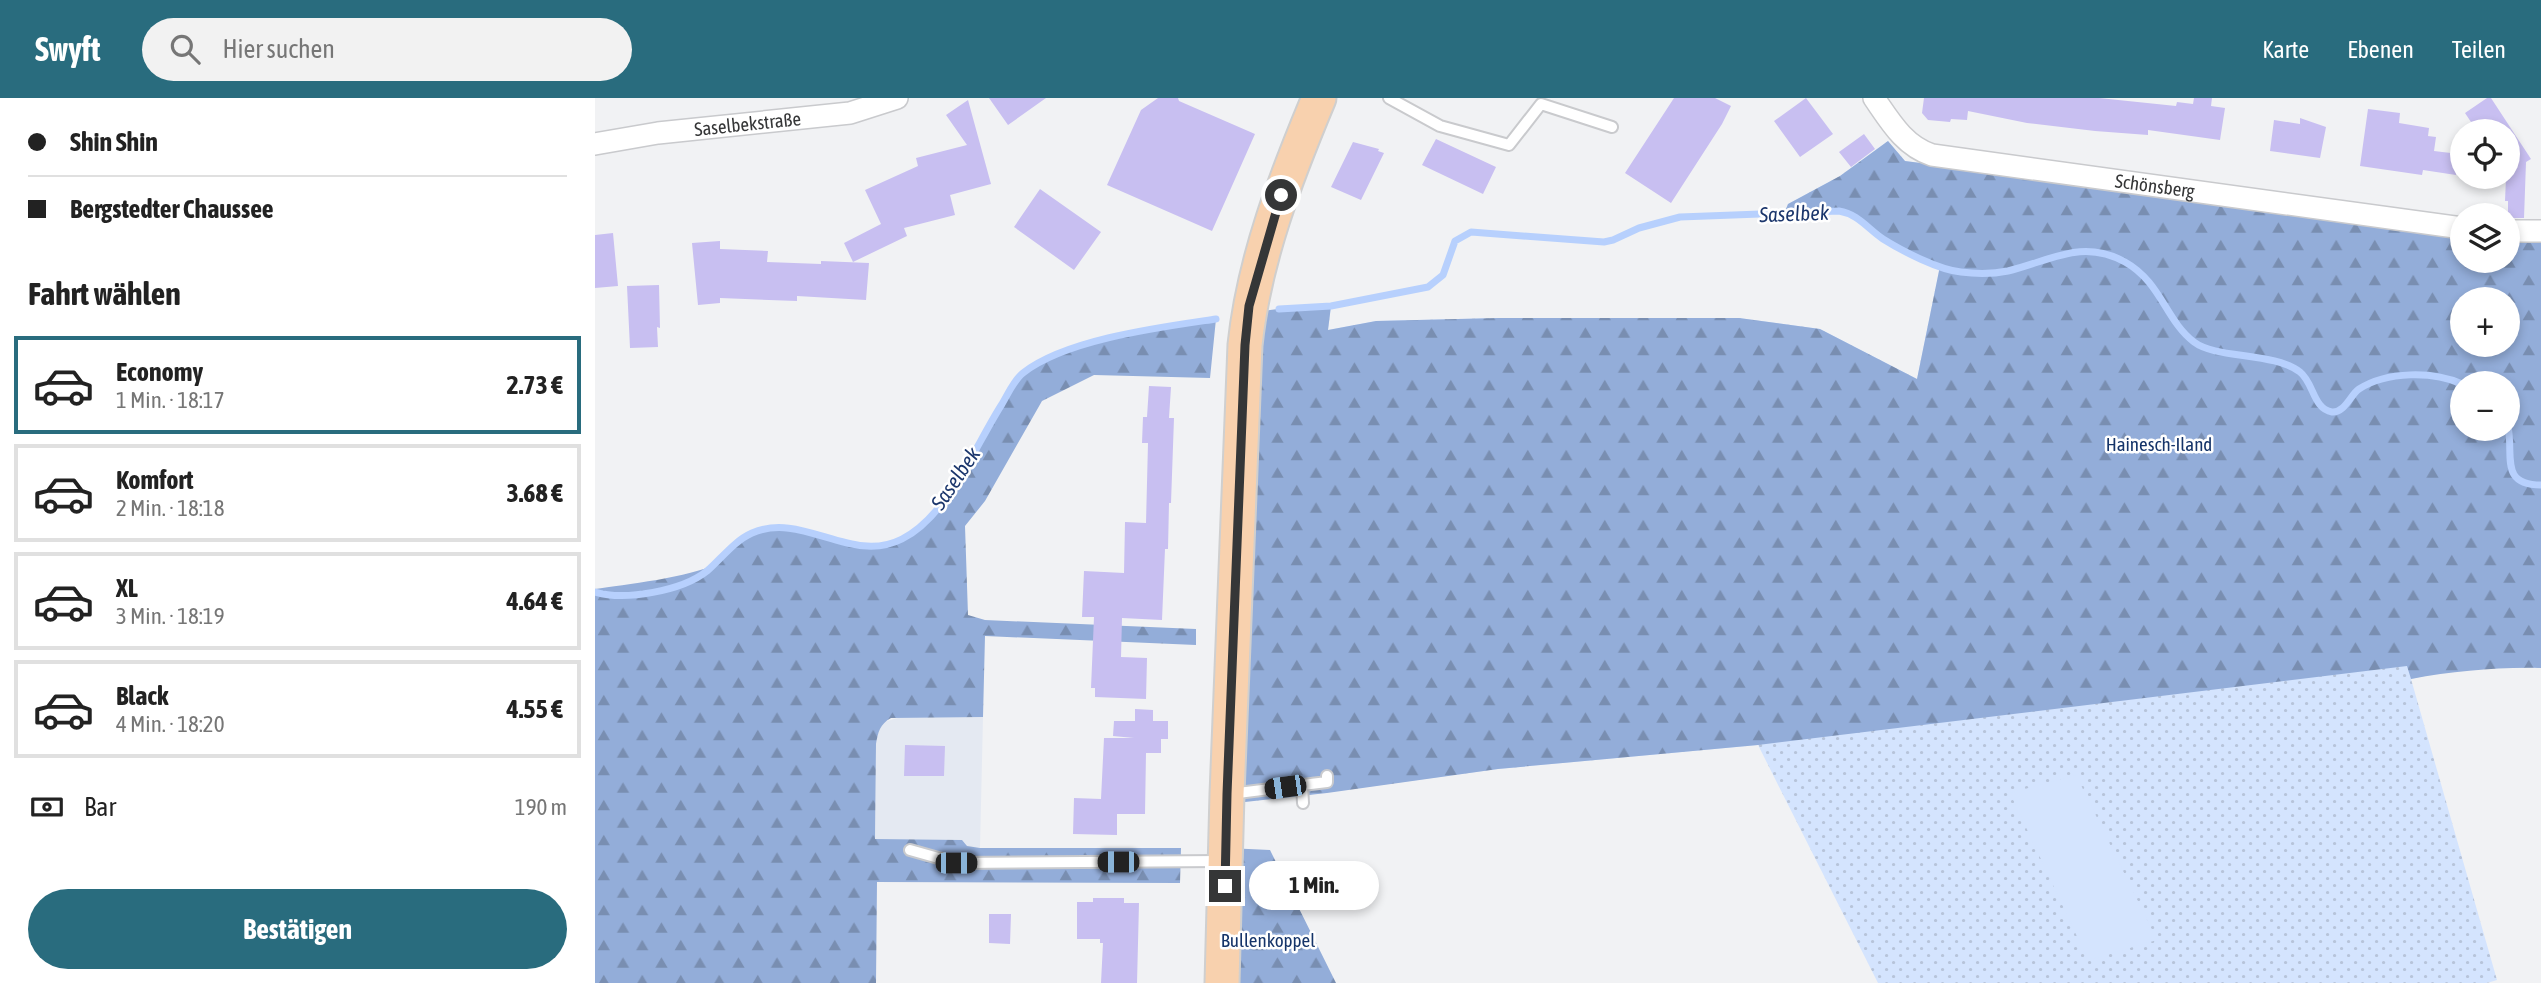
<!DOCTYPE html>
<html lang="de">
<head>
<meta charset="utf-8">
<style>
	:root { --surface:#fff; --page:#f2f2f2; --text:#222; --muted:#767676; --line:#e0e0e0; --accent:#296c7e }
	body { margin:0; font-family:"Asap Condensed",sans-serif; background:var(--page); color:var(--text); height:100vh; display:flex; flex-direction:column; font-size:26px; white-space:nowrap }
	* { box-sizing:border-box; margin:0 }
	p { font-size:23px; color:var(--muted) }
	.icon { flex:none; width:38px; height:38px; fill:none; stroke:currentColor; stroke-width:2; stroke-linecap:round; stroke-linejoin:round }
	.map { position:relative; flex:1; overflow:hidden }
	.panel { display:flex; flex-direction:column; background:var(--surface); width:595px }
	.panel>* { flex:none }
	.hud { display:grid; align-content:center; height:154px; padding:0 28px; background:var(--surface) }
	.buttons { position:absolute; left:1855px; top:21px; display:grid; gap:14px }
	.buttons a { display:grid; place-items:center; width:70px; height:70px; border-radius:50%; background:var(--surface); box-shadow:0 4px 10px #0003; font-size:35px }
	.end { position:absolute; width:32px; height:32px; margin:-16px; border:9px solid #353637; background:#fff; box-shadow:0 0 0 4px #fff }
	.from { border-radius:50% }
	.bubble { position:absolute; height:49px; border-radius:24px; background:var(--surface); box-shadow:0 4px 10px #0003; font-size:23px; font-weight:700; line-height:49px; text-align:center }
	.car { position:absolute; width:21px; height:42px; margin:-21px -10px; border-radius:9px; box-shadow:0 0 5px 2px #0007; background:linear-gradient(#222 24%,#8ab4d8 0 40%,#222 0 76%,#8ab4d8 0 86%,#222 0) }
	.hud b { display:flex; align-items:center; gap:24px; height:66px; font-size:26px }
	.hud b+b { border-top:2px solid var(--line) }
	.hud i { width:18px; height:18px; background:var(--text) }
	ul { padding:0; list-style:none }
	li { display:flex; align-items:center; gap:21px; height:98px; margin:0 14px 10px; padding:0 14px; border:4px solid var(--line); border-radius:0px }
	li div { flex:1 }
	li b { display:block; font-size:26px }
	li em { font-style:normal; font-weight:700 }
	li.on { border-color:var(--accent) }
	li>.icon { width:63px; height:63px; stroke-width:1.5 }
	h2 { padding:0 28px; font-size:32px; line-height:84px }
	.pay { display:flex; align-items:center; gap:18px; height:77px; padding:0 28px; font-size:26px }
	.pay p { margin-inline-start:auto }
	.cta { display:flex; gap:14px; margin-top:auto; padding:14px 28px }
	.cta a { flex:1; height:80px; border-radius:42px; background:var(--accent); color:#fff; font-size:28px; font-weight:700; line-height:80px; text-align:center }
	header { display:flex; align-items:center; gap:42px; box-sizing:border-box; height:98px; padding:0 35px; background:var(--accent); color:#fff }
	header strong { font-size:33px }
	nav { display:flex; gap:38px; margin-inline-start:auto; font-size:24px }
	.search { width:490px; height:63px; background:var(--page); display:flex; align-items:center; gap:18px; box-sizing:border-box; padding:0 24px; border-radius:38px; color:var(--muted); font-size:26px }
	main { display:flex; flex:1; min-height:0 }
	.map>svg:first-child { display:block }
	.built { fill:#e4e9f2 }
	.grass { fill:url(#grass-dots); fill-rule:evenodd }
	.forest { fill:url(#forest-firs); fill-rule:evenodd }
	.pitch { fill:#d4e4fe }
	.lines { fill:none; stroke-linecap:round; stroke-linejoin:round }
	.stream { stroke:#b7d0fd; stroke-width:7 }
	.building { fill:#c8bff1 }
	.service-casing { stroke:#c9cacd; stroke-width:14 }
	.minor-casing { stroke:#c9cacd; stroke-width:24 }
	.primary-casing { stroke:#cfcfcf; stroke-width:37 }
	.service { stroke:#fff; stroke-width:10 }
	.minor { stroke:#fff; stroke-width:21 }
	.primary { stroke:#f8d1ae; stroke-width:33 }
	.route { stroke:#353637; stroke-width:9 }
	.labels { text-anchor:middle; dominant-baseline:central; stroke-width:5; stroke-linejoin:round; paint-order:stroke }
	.street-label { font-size:19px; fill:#353637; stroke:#fff }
	.park-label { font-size:19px; fill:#153469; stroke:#fff }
	.water-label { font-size:21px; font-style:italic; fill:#1b366c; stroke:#fff }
</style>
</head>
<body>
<header>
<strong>Swyft</strong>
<div class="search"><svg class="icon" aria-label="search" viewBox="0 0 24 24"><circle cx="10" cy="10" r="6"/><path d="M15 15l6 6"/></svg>Hier suchen</div>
<nav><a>Karte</a><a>Ebenen</a><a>Teilen</a></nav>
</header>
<main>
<section class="panel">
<div class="hud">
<b><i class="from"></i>Shin Shin</b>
<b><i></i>Bergstedter Chaussee</b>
</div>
<h2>Fahrt wählen</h2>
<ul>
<li class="on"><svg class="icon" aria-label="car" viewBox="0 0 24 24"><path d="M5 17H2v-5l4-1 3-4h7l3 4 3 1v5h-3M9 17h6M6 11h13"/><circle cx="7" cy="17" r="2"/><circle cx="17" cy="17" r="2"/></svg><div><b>Economy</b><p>1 Min. · 18:17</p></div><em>2.73 €</em></li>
<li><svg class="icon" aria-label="car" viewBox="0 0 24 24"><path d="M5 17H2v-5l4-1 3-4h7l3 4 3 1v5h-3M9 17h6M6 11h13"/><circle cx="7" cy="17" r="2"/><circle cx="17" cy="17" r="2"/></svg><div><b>Komfort</b><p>2 Min. · 18:18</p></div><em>3.68 €</em></li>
<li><svg class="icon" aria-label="car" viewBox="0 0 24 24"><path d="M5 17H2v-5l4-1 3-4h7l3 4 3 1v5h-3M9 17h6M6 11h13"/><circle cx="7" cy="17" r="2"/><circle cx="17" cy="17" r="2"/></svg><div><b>XL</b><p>3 Min. · 18:19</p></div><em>4.64 €</em></li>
<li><svg class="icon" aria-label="car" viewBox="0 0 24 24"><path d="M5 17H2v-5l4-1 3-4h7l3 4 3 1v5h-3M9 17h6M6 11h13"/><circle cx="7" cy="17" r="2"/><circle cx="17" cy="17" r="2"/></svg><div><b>Black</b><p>4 Min. · 18:20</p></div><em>4.55 €</em></li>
</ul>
<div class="pay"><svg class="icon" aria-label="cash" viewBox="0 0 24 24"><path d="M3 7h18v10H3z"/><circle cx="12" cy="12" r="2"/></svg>Bar<p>190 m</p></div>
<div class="cta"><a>Bestätigen</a></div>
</section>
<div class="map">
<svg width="1946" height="885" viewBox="0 0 1946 885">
	<defs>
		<pattern id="grass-dots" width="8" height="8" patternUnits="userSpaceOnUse" patternTransform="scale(1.75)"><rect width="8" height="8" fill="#d4e4fe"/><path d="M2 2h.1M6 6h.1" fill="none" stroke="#b7c4da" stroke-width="1.8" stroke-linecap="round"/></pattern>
		<pattern id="forest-firs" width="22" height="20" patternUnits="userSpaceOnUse" patternTransform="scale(1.75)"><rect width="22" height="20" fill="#93add9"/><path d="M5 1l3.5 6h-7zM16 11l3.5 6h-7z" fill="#798eb1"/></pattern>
	</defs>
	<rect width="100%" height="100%" fill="#f1f2f4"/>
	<!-- built -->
	<path class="built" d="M306,619h82l-3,131 -105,-9 1,-95 2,-13 6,-9z"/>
	<!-- grass -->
	<path class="grass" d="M1293,43l17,20 59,8 498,92h46l33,407c-43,-1 -88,0 -130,11l86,301 -10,3h-609l-120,-238 -260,24 -221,30 17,-492 37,-1 -3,24 48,-9 123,-3h240l81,11 97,50 23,-113 -44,-19 -48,-34 -64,1 4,-10 52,-28zM1867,201h46v46h-46zM1867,285h46v46h-46z"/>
	<!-- forest -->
	<path class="forest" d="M1293,43l17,20 557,71v29h46v-23l33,3v427c-44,-1 -86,3 -130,11l-4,-13 -649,79 -260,24 -171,24 -100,11 36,-493 31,-4 37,-1 -3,24 48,-9 123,-3h240l81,11 97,50 23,-113 -44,-19 -48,-34 -64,1 4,-10 52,-28zM1867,201h46v46h-46zM1867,285h46v46h-46z
		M621,221l-6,59 -116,-3 -52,26 -57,100 -20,25 3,89 17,5 211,9v16l-211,-9 -2,81 -92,1c-11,6 -13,14 -15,26l-1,95 87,1 5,6 13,2h201l-1,35 -303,-1 -1,101h-281v-394c28,-4 97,-12 120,-25 5,-4 10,-10 15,-15 18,-15 34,-20 58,-21 43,0 77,39 123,6 43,-31 63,-86 91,-130 6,-10 12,-23 21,-31 43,-34 139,-44 193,-54z
		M632,750l43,2 66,133h-113z"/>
	<!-- pitch -->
	<path class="pitch" d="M1481,677l81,165 -69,20 -78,-167z"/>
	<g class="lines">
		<!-- stream -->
		<path class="stream" d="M684,211l52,-3 97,-19 15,-12 12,-34 16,-9 133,10 9,-2 26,-12 41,-11 159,-6c19,3 29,18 44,28 19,12 56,31 78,33 15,2 32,2 47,-1 42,-10 74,-33 117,-9 36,20 41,59 69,80 22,17 80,10 106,30 14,11 13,37 32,40 13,1 19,-18 27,-23 28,-18 74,-18 103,-5
			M1913,329c6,28 -9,58 33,58
			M0,494c30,9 87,-1 112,-21 14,-12 27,-30 45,-38 51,-22 99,32 150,6 46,-23 73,-93 100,-135 6,-10 12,-24 21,-31 43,-34 139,-46 193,-54"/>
	</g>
	<!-- building -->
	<path class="building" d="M394,0h57l-38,27z
		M563,0h20l1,3 76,33 -43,97 -105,-46 34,-75z
		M1079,0h41l16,8 -9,18 -51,79 -46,-30z
		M1211,0l27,36 -33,23 -26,-36z
		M1329,0h175l77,8 1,-4 16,2 1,-6h18l-1,8 14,2 -5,32 -72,-10v5l-53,-4 -68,-8 -59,-12 -1,9 -16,-1 -1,3 -22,-2 -6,-7z
		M1892,0h4l40,61 -5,3 -2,56h-16v-17h-3l3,-70h-31l-12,-18z
		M373,2l23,84 -41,11 5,20 -51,13 3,8 -54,26 -9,-19 37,-19 -16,-34 53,-24 -2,-8 51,-13 -21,-30z
		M1773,11l32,4 -1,10 30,5 -1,8 8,1 -2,14 25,3 -3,21 -33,-5 -1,5 -62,-9z
		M1705,20l26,9 -6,31 -50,-7 4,-31 26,4z
		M1269,36l11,15 -24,18 -12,-15z
		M841,41l60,28 -13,27 -61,-29z
		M758,44l26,7 -1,2 6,2 -23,47 -30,-13z
		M445,91l61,43 -27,38 -60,-43z
		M18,135l5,53 -23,2v-53z
		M125,143v8l48,2 -1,11 54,2v-3l48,2 -3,37 -69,-4v5l-77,-3v5l-22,2 -6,-62z
		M64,187l1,43 -3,-1 1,20 -28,1 -3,-62z
		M554,288l22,1 -2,31h5l-3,85h-2l-1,46h-3l-3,71 -40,-2 -1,39 26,1 -1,41 -51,-2v-9h-4l3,-71h-12l2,-46 40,2 1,-51 21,1 2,-80h-6l1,-26h4z
		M540,611l18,1v11h15v18h-7v14h-15l-1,61h-28v21l-44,-1 1,-36 27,1 3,-61h30l-21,-2 1,-15h21z
		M310,647l40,1 -1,30h-40z
		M498,800h31v5h15l-2,80h-36l2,-40h-3v-4h-23v-37h16z
		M394,816h22l-1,30 -21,-1z"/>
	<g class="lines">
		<!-- service casing -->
		<g class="service-casing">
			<path id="service" d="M794,0l51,28 69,19 32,-41 71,23
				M707,687l1,18
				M635,696l97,-12v-6
				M315,752l46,13 264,-2"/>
		</g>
		<!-- minor casing -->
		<g class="minor-casing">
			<g id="minor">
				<path id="s1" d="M1279,0c16,23 30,48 58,57l530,73"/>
				<path id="s2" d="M0,46l63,-11 192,-20 47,-15"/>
				<path d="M1913,133h33"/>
			</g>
		</g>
		<!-- primary casing -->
		<g class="primary-casing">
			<path id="primary" d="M627,885l5,-189 18,-449c9,-86 41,-168 74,-247"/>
		</g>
		<!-- service -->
		<use href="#service" class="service"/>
		<!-- minor -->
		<use href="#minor" class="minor"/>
		<!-- primary -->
		<use href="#primary" class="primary"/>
	</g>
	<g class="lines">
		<!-- route -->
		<path class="route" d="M630,788l2,-92 18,-449 4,-39 32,-111"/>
	</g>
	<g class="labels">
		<!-- street labels -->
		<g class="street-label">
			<text stroke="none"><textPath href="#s2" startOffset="154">Saselbekstraße</textPath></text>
			<text stroke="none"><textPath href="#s1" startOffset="308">Schönsberg</textPath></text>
		</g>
		<!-- park labels -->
		<g class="park-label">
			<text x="1564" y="346">Hainesch-Iland</text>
			<text x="673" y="842">Bullenkoppel</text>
		</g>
		<!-- water labels -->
		<g class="water-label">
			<text transform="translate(1199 115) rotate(-2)">Saselbek</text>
			<text transform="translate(360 380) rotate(-56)">Saselbek</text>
		</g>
	</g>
</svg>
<div class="buttons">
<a><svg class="icon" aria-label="locate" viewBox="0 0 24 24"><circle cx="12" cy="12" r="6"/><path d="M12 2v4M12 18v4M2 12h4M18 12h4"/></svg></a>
<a><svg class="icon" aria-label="layers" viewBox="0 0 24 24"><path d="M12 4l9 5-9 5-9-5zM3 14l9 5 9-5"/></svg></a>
<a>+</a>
<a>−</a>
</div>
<i class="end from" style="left:686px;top:97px"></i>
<i class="end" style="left:630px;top:788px"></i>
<div class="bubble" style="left:654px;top:763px;width:130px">1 Min.</div>
<i class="car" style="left:690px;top:689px;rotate:262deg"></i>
<i class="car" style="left:523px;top:764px;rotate:270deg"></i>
<i class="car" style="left:361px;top:765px;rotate:90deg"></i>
</div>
</main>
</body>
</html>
